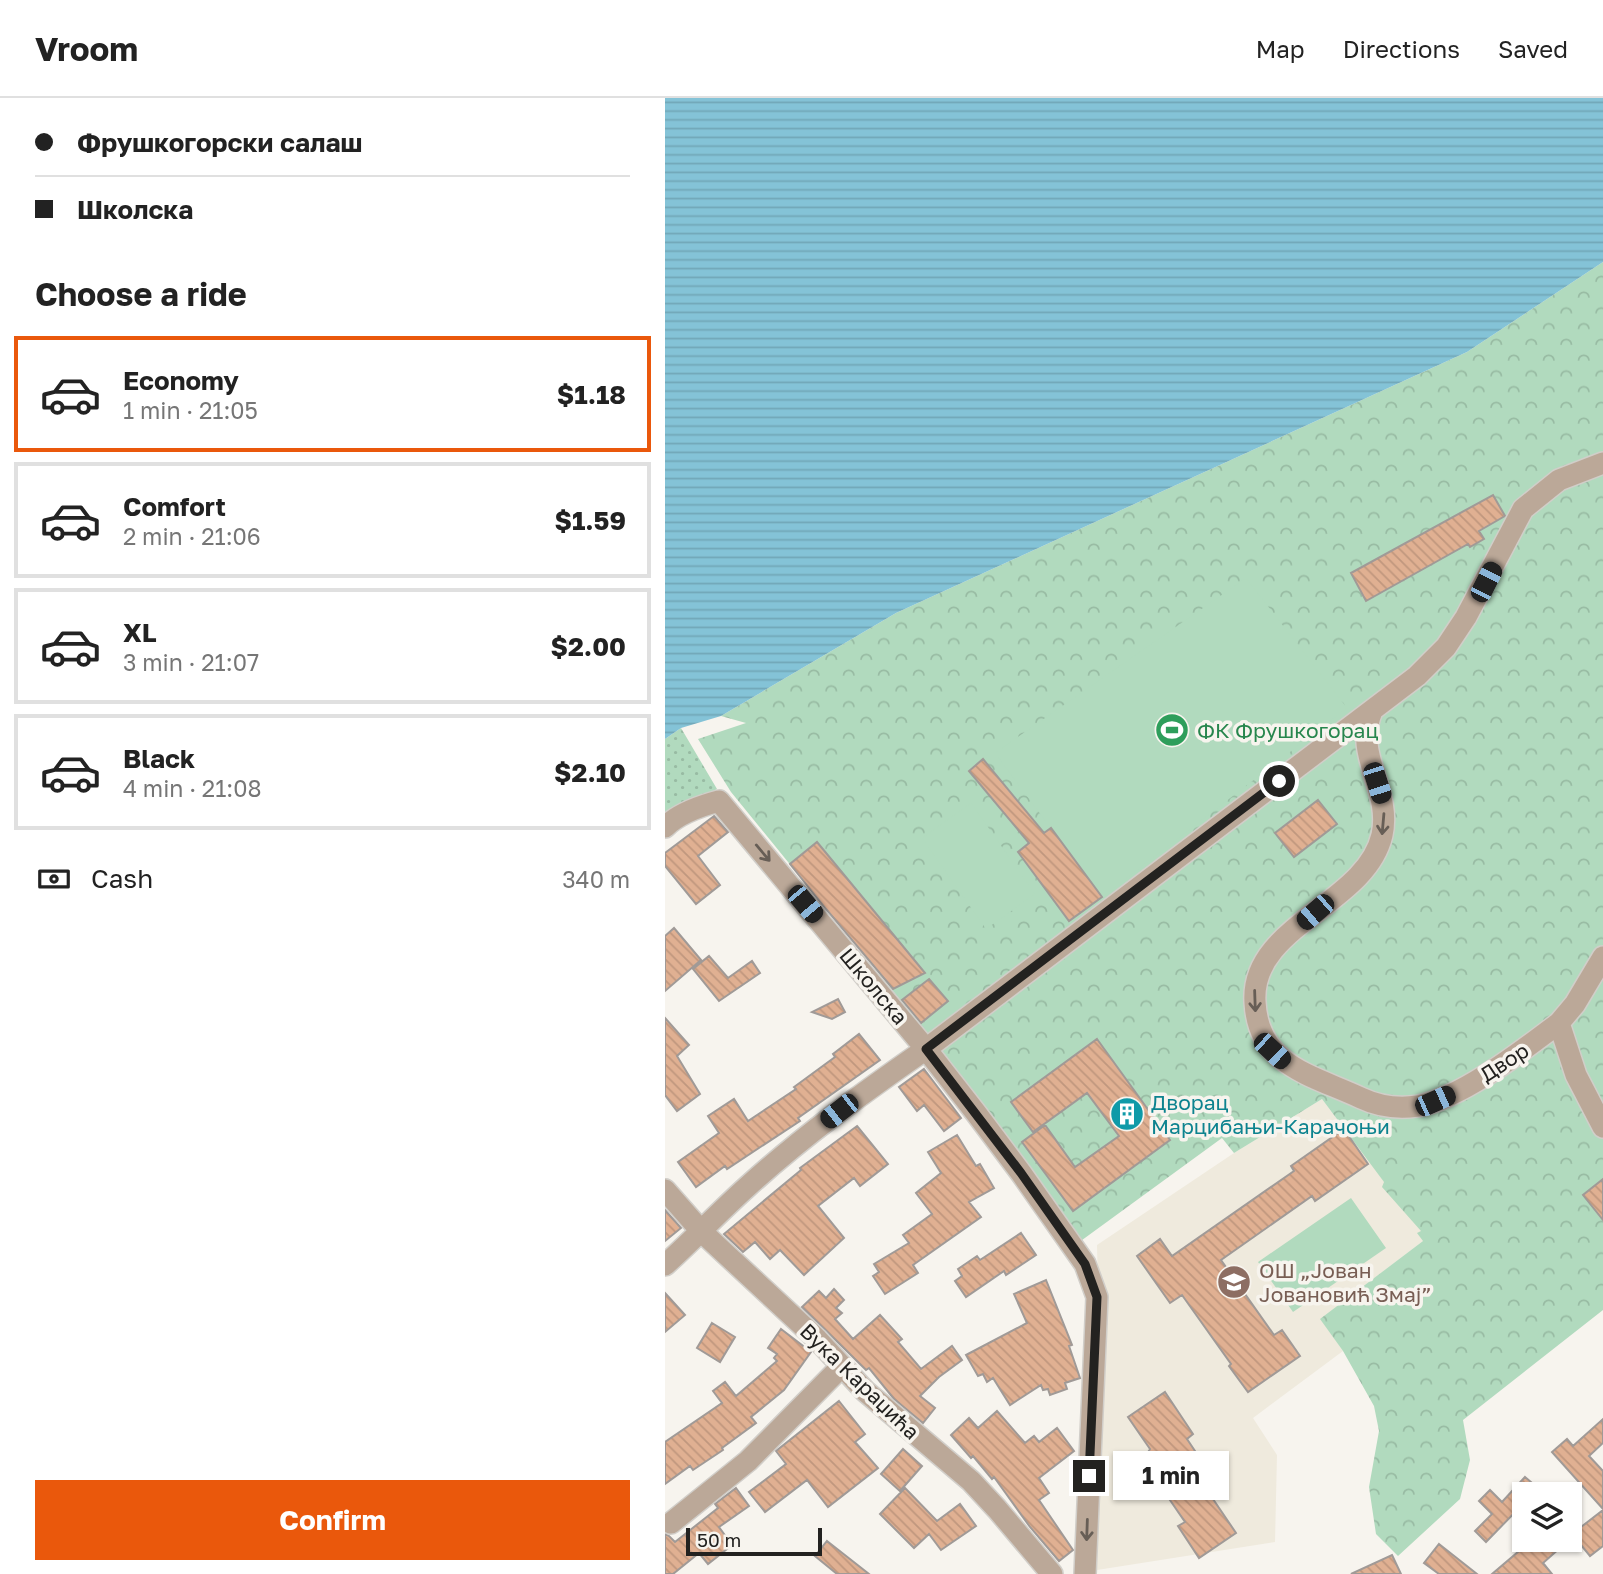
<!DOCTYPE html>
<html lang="en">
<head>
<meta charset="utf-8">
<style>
	:root { --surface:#fff; --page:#f2f2f2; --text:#222; --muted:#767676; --line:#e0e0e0; --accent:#ea580c }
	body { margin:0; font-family:"Golos Text",sans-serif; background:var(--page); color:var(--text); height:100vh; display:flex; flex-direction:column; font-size:26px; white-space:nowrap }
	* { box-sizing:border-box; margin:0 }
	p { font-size:23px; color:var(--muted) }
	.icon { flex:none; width:38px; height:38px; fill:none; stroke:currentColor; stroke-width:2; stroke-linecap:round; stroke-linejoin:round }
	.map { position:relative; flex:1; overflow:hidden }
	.side { display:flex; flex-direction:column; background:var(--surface); width:665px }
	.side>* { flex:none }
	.top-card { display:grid; align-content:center; height:154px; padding:0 35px; background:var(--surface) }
	.buttons { position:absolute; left:847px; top:1384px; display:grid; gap:14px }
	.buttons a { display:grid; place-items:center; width:70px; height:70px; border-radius:0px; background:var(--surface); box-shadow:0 2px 5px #0004; font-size:35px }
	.scale { position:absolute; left:21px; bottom:18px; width:136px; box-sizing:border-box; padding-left:7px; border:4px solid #232220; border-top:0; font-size:19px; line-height:24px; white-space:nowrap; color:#232220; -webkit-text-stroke:5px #f7f4ee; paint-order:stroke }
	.end { position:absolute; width:32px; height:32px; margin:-16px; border:9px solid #232220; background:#fff; box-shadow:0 0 0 4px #fff }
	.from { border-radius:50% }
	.bubble { position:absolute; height:49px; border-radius:0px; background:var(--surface); box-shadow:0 2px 5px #0004; font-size:23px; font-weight:700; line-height:49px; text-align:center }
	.car { position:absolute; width:21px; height:42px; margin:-21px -10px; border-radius:9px; box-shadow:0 0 5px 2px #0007; background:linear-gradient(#222 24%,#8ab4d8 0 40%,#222 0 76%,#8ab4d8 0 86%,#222 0) }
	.top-card b { display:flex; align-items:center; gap:24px; height:66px; font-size:26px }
	.top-card b+b { border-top:2px solid var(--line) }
	.top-card i { width:18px; height:18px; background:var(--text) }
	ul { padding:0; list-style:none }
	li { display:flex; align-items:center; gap:21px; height:116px; margin:0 14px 10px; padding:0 21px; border:4px solid var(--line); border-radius:0px }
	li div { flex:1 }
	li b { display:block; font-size:26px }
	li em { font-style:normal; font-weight:700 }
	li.active { border-color:var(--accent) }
	li>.icon { width:63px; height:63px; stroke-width:1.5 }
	h2 { padding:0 35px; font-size:32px; line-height:84px }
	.pay { display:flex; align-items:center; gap:18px; height:77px; padding:0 35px; font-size:26px }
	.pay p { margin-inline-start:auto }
	.primary-button { display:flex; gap:14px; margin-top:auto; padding:14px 35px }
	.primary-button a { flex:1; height:80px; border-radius:0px; background:var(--accent); color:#fff; font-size:28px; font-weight:700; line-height:80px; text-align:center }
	header { display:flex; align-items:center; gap:42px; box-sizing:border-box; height:98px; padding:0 35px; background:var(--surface); border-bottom:2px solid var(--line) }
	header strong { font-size:33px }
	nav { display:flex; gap:38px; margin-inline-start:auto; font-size:24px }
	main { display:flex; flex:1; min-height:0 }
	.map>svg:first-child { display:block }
	.built { fill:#efeadd }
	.grass { fill:url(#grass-dots) }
	.forest { fill:url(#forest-crowns) }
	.pitch { fill:#b1dabe }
	.water { fill:url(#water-rules) }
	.building { fill:url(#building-back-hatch); stroke:#a09a97; stroke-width:2 }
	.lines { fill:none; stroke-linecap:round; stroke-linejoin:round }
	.minor-casing { stroke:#d1cec9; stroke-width:24 }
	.minor { stroke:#bba898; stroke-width:21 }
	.oneway { stroke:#675e56 }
	.route { stroke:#232220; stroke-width:9 }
	.labels { text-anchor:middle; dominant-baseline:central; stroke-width:7; stroke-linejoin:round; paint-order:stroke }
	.leisure-label { font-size:21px; fill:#27864d; stroke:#f7f4ee; text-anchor:start }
	.street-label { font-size:21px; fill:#232220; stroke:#f7f4ee }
	.culture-label { font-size:21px; fill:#0d838f; stroke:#f7f4ee; text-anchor:start }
	.education-label { font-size:21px; fill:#785e54; stroke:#f7f4ee; text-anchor:start }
</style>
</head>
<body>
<header>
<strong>Vroom</strong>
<nav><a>Map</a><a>Directions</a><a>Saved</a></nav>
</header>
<main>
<section class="side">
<div class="top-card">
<b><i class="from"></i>Фрушкогорски салаш</b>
<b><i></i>Школска</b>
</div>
<h2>Choose a ride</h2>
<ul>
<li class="active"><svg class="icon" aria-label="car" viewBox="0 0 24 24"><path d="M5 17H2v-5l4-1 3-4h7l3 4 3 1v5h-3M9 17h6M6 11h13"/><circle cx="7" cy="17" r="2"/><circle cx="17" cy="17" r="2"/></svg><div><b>Economy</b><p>1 min · 21:05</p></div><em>$1.18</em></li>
<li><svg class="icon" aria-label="car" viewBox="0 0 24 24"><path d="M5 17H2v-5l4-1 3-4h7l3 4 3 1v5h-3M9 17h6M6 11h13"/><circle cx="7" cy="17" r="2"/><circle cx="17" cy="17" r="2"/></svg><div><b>Comfort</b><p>2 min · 21:06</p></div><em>$1.59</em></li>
<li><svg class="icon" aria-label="car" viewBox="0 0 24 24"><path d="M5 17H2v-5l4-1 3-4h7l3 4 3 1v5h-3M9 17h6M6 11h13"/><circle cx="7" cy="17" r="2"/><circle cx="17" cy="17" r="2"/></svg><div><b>XL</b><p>3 min · 21:07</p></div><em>$2.00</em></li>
<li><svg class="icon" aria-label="car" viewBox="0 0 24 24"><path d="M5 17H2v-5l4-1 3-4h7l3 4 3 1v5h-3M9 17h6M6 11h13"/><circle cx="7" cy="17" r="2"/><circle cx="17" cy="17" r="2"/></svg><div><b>Black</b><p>4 min · 21:08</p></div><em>$2.10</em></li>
</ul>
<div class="pay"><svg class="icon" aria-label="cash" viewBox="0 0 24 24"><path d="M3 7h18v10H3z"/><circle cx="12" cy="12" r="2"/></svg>Cash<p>340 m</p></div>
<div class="primary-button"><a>Confirm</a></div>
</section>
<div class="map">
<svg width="938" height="1476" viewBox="0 0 938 1476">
	<defs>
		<pattern id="grass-dots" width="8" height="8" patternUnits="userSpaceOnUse" patternTransform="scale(1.75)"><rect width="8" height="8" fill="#b1dabe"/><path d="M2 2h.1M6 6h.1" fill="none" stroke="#98bba3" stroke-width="1.8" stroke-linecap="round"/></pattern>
		<pattern id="forest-crowns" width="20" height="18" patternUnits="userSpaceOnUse" patternTransform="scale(1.75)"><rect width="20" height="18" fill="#b1dabe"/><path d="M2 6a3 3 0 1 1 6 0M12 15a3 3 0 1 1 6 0" fill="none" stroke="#98bba3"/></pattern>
		<pattern id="water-rules" width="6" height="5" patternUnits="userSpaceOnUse" patternTransform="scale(1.75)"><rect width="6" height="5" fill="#84c3d7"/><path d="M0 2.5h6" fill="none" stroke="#72a7b8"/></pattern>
		<pattern id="building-back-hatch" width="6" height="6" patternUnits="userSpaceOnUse" patternTransform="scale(1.75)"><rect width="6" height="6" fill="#e0b092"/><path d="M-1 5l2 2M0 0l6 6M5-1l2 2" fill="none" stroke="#c0977e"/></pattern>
	</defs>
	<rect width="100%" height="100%" fill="#f7f4ee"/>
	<!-- built -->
	<path class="built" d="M657,1001l105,139 -106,81 22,32 -90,67 24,37 -2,87 -178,28 4,-154 -4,-171 137,-92z"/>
	<!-- grass -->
	<path class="grass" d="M16,630l36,61 -39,22 -13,12v-84z"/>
	<!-- forest -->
	<path class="forest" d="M938,164v1048l-140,110 7,40 -10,39 -62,57 -22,-22 -7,-47 10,-56 -5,-25 -31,-55 -23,-32 103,-78 -6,-8 4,-2 -39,-44 2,-5 -62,-83 -88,54 -12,-15 -144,105 -146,-204 -201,-247 -33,-53 48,-16 -25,-7 175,-103 571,-261z"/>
	<!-- pitch -->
	<path class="pitch" d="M581,480l101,130 -245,189 -107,-144z
		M306,705l64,91 -49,35 -64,-91z
		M686,1100l35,50 -93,64 -35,-50z"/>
	<!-- water -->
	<path class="water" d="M0,0h938v164l-136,90 -571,261 -175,103 -40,12 -16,11z"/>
	<!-- building -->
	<path class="building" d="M828,397l12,21 -26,15 5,8 -14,8 -2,-3 -102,57 -15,-28z
		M318,661l61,74 7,-5 51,69 -33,24 -51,-69 11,-9 -60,-72z
		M653,702l19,24 -43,33 -19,-24z
		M49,718l14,16 -30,24 22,29 -24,19 -31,-38v-13z
		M152,744l108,131 -32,16 -67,-80 -36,-45z
		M9,830l27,32 -36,31v-55z
		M44,858l19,22 24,-17 8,12 -41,28 -26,-32z
		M264,881l19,22 -27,22 -19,-23z
		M173,901l7,13 -13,7 -20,-7z
		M0,920l24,27 -12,11 23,38 -23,17 -12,-16z
		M194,936l21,26 -82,58 2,3 -73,48 -2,-3 -29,21 -18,-25 41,-29 -11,-17 26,-17 14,22 48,-32 -2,-2 41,-30 -2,-3z
		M432,941l73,101 -97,71 -51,-69 23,-17 30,42 44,-31 -32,-43 -54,39 -22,-30z
		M259,971l37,49 -17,13 -20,-26 -7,6 -18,-24z
		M192,1028l31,38 -28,22 -6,-8 -36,28 26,32 -40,37 -24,-25 -10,9 -15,-17 -12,10 -19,-18 77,-64 -1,-2z
		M679,1031l24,35 -53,37 -3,-5 -91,64 53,75 8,-5 18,26 -52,36 -19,-26 2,-2 -49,-69 -12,8 -33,-47 23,-17 12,17 122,-85 -3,-5z
		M292,1037l19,31 4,-2 14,24 -25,14 12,15 -68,48 5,8 -33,21 -12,-18 6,-4 -5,-8 35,-21 -6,-8 29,-21 -16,-21 25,-20 -13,-21z
		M938,1081v41l-20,-25z
		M0,1112l16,18 -16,13z
		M356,1135l15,22 -30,20 -2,-4 -38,26 -11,-16 7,-5 -4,-7 19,-13 3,4z
		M381,1182l26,65 -3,1 11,32 -15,5 2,6 -17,6 -2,-6 -5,1 -2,-5 -31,20 -17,-27 -6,4 -4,-8 -5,2 -12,-21 61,-32 -13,-29z
		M169,1191l10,11 -8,8 6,5 -7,6 18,20 27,-24 22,24 -4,3 23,27 31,-23 10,14 -23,17 -19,19 15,12 -12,15 -29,-24 -25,-31 -3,2 -64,-63 17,-16 7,7z
		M0,1195l20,22 -20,17z
		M47,1225l23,14 -15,25 -23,-14z
		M116,1231l30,23 -27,38 -33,27 5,6 -34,25 1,2 -30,20 -3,-4 -25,18v-42l57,-39 -9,-12 12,-9 11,14 41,-35 -3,-3 3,-4 -9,-6z
		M500,1294l28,42 -6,5 16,24 -6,4 19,28 -3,4 23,34 -37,25 -21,-32 7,-4 -24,-35 6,-5 -20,-28 3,-5 -22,-32z
		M174,1303l26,33 -10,8 23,26 -50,39 -21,-27 -42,32 -16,-20 37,-28 -10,-13z
		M332,1313l28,32 9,-7 5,6 18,-14 17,23 -35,27 10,15 -10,7 34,50 -14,11 -29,-34 -36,-50 -2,2 -19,-23 -2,2 -20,-23 18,-17 9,10z
		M938,1321v24l-14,13 14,15v38l-51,-57 15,-13 6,7z
		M238,1351l19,17 -22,25 -19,-17z
		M860,1379l20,17h-21v9l-38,39 -11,-11 17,-17 -13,-13 11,-11 12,12z
		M71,1390l13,18 -30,21 13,18 -24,19 -9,-11 -26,21h-8v-40l4,2 6,6 43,-34 -3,-4z
		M240,1390l32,33 23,-17 16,22 -35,24 -12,-16 -15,14 -34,-34z
		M938,1412v36l-13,10 -18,-22z
		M867,1442h37l-26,23 9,11h-60z
		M162,1443l42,33h-32l-22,-18z
		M774,1446l38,30h-38l-15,-11z
		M727,1457l9,19h-50z"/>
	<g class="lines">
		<!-- minor casing -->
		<g class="minor-casing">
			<path id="minor" d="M707,613c-19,44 20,79 10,124 -16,70 -132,90 -127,167 3,64 57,73 106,96 17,8 37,11 57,8 44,-8 105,-56 141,-83
				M0,729c14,-14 35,-21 54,-26l207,248 50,64 45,60 64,91 12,33 -12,277
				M938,859l-28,47 -16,19 17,52 27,52
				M0,1092l37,42 115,107 48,52 106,90 26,28 55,65
				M0,1167c28,-25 54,-53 82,-78 56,-51 117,-95 179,-138l491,-373 29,-29 20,-30 57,-108 36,-29 44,-17
				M6,1425l77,-62 93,-94"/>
		</g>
		<!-- minor -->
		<use href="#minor" class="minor"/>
	</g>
	<!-- one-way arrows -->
	<defs><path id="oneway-shaft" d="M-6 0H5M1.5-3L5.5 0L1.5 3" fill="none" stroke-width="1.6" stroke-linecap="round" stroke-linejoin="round" transform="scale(1.75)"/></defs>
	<g class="oneway">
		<use href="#oneway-shaft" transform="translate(718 726) rotate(95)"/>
		<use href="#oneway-shaft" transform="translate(98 755) rotate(50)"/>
		<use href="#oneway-shaft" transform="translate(590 903) rotate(88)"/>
		<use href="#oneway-shaft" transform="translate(422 1432) rotate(92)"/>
	</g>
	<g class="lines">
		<!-- route -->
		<path class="route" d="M424,1378l8,-179 -12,-33 -64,-91 -95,-124 353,-268"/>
	</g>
	<!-- icons -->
	<defs>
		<g id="stadium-disc" transform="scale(1.75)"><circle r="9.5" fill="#2e9e5b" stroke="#f7f4ee"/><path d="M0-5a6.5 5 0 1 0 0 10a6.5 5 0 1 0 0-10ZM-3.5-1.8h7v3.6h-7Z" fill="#fff"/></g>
		<g id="building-disc" transform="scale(1.75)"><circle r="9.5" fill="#0f9aa8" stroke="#f7f4ee"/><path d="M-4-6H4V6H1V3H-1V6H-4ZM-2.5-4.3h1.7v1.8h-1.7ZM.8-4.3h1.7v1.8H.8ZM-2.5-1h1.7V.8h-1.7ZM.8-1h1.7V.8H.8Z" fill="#fff"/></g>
		<g id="school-disc" transform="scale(1.75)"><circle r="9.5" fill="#8d6e63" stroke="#f7f4ee"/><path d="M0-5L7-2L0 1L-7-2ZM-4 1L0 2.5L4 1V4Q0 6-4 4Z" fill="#fff"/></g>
	</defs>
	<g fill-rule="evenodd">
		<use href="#stadium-disc" x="507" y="632"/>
		<use href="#building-disc" x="462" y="1016"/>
		<use href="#school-disc" x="569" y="1184"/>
	</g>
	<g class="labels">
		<!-- leisure labels -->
		<g class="leisure-label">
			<text x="532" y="632">ФК Фрушкогорац</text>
		</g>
		<!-- street labels -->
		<g class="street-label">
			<text transform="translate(209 888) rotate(50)">Школска</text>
			<text transform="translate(839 964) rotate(-33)">Двор</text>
			<text transform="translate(195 1283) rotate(44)">Вука Караџића</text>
		</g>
		<!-- culture labels -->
		<g class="culture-label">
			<text x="486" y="1004">Дворац<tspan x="486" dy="24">Марцибањи-Карачоњи</tspan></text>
		</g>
		<!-- education labels -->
		<g class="education-label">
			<text x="594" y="1172">ОШ „Јован<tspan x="594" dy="24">Јовановић Змај”</tspan></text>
		</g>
	</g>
</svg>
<div class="buttons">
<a><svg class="icon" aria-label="layers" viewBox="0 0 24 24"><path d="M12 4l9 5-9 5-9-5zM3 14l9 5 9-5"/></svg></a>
</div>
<div class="scale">50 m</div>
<i class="end from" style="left:614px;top:683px"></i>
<i class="end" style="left:424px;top:1378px"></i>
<div class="bubble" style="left:448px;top:1353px;width:116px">1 min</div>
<i class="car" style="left:821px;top:484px;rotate:27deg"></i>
<i class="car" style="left:712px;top:685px;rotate:162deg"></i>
<i class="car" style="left:140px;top:806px;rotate:140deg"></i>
<i class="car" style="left:650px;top:814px;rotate:229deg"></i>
<i class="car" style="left:607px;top:953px;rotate:133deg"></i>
<i class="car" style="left:770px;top:1003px;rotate:66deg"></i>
<i class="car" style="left:174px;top:1013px;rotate:232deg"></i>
</div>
</main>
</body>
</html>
